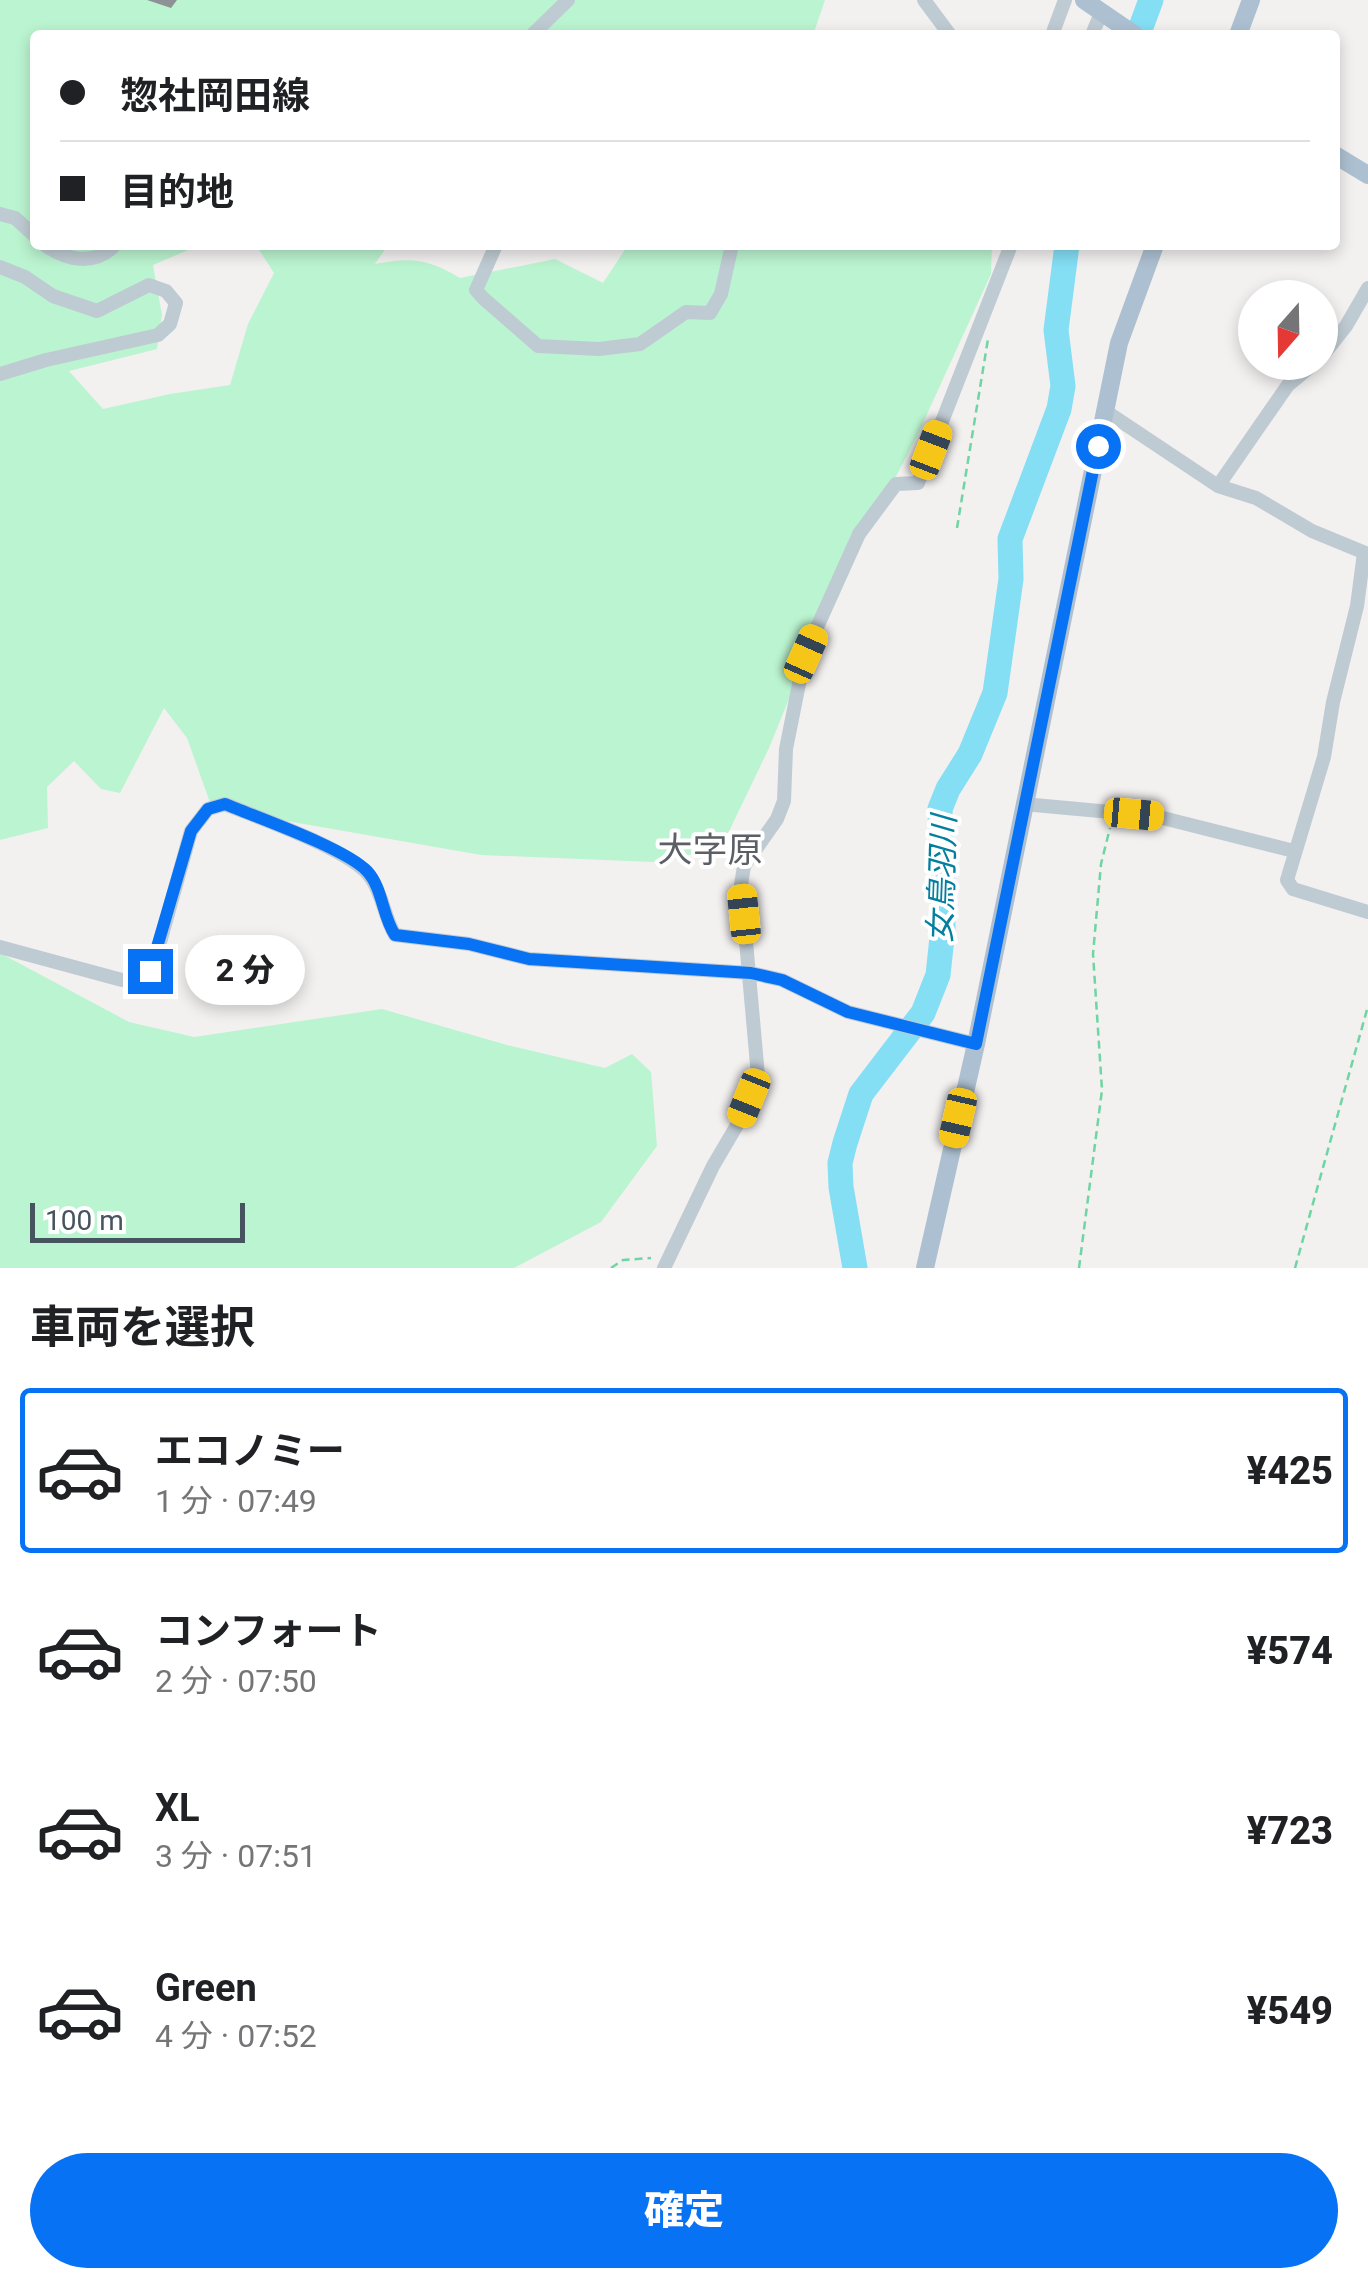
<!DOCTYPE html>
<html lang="ja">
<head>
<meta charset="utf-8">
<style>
	:root { --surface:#fff; --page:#f2f2f2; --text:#202124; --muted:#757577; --line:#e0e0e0; --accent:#0872f5 }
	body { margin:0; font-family:Roboto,"Noto Sans JP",sans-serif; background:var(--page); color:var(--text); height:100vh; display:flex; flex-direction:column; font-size:38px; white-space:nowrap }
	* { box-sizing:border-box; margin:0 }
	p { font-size:32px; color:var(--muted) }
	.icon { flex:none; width:55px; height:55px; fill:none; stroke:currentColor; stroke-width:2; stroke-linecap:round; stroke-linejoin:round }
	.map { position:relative; height:1268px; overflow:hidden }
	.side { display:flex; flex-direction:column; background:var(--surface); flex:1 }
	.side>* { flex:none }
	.hud { position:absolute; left:30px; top:30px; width:1310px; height:220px; border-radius:10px; box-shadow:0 5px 15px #0003; display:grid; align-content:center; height:220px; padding:0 30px; background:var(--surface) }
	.needle { width:65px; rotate:200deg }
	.controls { position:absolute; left:1238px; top:280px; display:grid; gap:20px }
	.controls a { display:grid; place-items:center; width:100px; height:100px; border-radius:50%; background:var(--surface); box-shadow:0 5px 15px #0003; font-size:50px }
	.scale { position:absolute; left:30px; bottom:25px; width:215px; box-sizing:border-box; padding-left:10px; border:5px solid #46545f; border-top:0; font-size:28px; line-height:35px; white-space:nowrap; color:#46545f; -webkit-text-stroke:8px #fff; paint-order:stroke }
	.end { position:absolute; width:45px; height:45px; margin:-22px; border:12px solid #0872f5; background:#fff; box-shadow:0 0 0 5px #fff }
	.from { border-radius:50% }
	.bubble { position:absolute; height:70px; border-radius:35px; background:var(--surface); box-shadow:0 5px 15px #0003; font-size:32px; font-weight:800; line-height:70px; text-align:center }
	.car { position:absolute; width:30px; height:60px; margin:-30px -15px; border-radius:12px; box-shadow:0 0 8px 2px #0007; background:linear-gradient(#f5c518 24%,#345 0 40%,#f5c518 0 76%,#345 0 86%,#f5c518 0) }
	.hud b { display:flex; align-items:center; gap:35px; height:95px; font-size:38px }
	.hud b+b { border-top:2px solid var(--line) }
	.hud i { width:25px; height:25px; background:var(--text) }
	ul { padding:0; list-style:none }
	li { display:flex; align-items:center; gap:30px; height:165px; margin:0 20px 15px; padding:0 10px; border:5px solid transparent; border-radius:10px }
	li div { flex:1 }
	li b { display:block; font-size:38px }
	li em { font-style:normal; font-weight:800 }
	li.current { border-color:var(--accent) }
	li>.icon { width:90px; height:90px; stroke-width:1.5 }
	h2 { padding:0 30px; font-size:45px; line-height:120px }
	.button { display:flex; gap:20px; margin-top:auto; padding:20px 30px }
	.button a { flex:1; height:115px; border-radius:60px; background:var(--accent); color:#fff; font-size:40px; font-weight:800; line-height:115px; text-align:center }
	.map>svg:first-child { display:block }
	.green { fill:#bbf4d0 }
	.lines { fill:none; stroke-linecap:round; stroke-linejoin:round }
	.river { stroke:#84def4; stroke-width:25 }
	.path { stroke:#6fd5a2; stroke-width:2.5; stroke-dasharray:8 5; stroke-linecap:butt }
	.minor { stroke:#bfcbd3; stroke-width:14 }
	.major { stroke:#adc0d1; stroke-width:18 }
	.shaded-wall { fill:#8e9195 }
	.route { stroke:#0872f5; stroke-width:12 }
	.labels { text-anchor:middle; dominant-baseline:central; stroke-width:8; stroke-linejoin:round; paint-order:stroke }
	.water-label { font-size:32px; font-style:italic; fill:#03809f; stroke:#fff }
	.quarter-label { font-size:35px; fill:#5c6066; stroke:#fff }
</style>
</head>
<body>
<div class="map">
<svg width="1368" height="1268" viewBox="0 0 1368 1268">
	<rect width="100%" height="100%" fill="#f3f0f0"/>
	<!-- green -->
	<path class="green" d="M0,0h825l-12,35h-778v210h165l-47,20 9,50 -5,34 -88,22 34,38 67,-15 60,-9 18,-61 26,-51 -18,-28h132l-13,19c37,-7 53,-5 85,14l95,-19 48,24 25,-38h364l-1,29 -74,162 -97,187 -51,125 -48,100 -68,14 -172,-7 -269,-47 -25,-70 -23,-30 -44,85 -19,-4 -27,-28 -27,26 1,41 -48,12z
		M0,953l129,69 65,15 188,-28 125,36 98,23 27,-14 19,18 6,74 -56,76 -87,46h-514z"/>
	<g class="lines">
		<!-- river -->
		<path class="river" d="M1138,35l13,-35
			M855,1268l-14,-81 -1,-24 5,-20 16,-49 62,-81 15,-38 5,-47 -3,-119 8,-20 22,-35 25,-61 16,-114 -1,-40 49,-130 4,-23 -7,-56 11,-85"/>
		<!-- path -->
		<path class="path" d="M957,528l31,-189
			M611,1268l12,-8 28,-2
			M1079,1268l23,-178 -9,-136 8,-90 9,-36
			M1295,1268l73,-262"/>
		<!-- minor -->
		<path class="minor" d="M924,0l26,35
			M532,35l36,-35
			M1052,35l13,-35
			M1092,35l9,-22
			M0,214l15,4 20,18
			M45,245c22,16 50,21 70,0
			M496,245l-20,45 7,8 55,48 61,3 41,-5 46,-32 24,1 11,-19 11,-49
			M0,267l25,10 28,19 44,15 52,-26 17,6 10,12 -6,21 -12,11 -112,25 -46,14
			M1320,359l26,-33 22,-38
			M1104,410l114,76 38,12 56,33 56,23
			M1218,486l70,-101 28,-23
			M1364,553l-7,53 -24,96 -9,55 -37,123 6,9 75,23
			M1023,804l132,12 139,35
			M0,947l122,33c17,-2 25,-4 33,-20l36,-129 17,-22 17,-5c33,14 128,46 146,74 12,17 13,39 24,57l74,9 60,15 222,14 31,7 66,32 128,32
			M664,1268l49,-102 27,-46 18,-44 -17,-191 3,-19 33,-47 7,-18 2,-52 19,-95 54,-120 37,-50 22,-1 93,-238"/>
		<!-- major -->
		<path class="major" d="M1084,0l51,35
			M1238,35l13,-35
			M1335,155l33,20
			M925,1268l51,-224 143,-701 36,-98"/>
	</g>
	<!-- shaded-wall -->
	<path class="shaded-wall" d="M147,0h30l-6,8z"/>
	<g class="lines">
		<!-- route -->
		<path class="route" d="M150,971l41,-140 17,-22 17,-5c33,14 120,44 142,67 16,17 15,45 28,64l74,9 60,15 222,14 31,7 66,32 128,32 122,-598"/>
	</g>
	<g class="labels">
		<!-- water labels -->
		<g class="water-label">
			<text transform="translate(942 879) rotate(-88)">女鳥羽川</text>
		</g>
		<!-- quarter labels -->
		<g class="quarter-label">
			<text x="710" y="850">大字原</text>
		</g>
	</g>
</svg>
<div class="controls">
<a><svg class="needle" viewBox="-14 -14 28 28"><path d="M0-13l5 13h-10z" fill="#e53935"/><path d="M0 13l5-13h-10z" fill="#757577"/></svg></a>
</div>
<div class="scale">100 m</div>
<i class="end from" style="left:1098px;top:446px"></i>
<i class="end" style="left:150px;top:971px"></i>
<div class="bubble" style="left:185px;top:935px;width:120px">2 分</div>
<i class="car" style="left:931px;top:450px;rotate:21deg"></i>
<i class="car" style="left:806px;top:654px;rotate:24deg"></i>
<i class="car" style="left:1134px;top:814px;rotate:95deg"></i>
<i class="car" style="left:744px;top:914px;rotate:354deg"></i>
<i class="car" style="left:749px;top:1098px;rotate:202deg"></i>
<i class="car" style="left:958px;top:1118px;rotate:193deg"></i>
<div class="hud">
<b><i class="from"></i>惣社岡田線</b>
<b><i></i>目的地</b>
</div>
</div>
<section class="side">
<h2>車両を選択</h2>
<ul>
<li class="current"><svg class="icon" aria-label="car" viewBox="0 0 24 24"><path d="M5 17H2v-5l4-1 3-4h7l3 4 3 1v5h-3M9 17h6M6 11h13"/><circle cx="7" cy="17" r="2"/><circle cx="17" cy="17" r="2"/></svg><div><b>エコノミー</b><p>1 分 · 07:49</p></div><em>¥425</em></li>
<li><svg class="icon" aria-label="car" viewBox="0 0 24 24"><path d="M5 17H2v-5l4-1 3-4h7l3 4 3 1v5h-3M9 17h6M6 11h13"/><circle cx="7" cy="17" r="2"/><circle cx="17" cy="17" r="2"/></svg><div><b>コンフォート</b><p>2 分 · 07:50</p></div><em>¥574</em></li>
<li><svg class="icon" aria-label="car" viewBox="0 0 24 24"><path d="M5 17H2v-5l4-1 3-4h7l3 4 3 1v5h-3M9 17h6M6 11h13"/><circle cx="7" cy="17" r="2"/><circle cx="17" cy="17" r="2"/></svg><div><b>XL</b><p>3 分 · 07:51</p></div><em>¥723</em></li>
<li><svg class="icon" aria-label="car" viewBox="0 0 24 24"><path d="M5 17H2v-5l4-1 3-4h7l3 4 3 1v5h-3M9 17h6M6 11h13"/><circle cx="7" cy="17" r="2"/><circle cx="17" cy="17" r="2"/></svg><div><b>Green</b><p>4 分 · 07:52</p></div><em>¥549</em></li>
</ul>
<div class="button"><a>確定</a></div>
</section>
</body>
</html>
